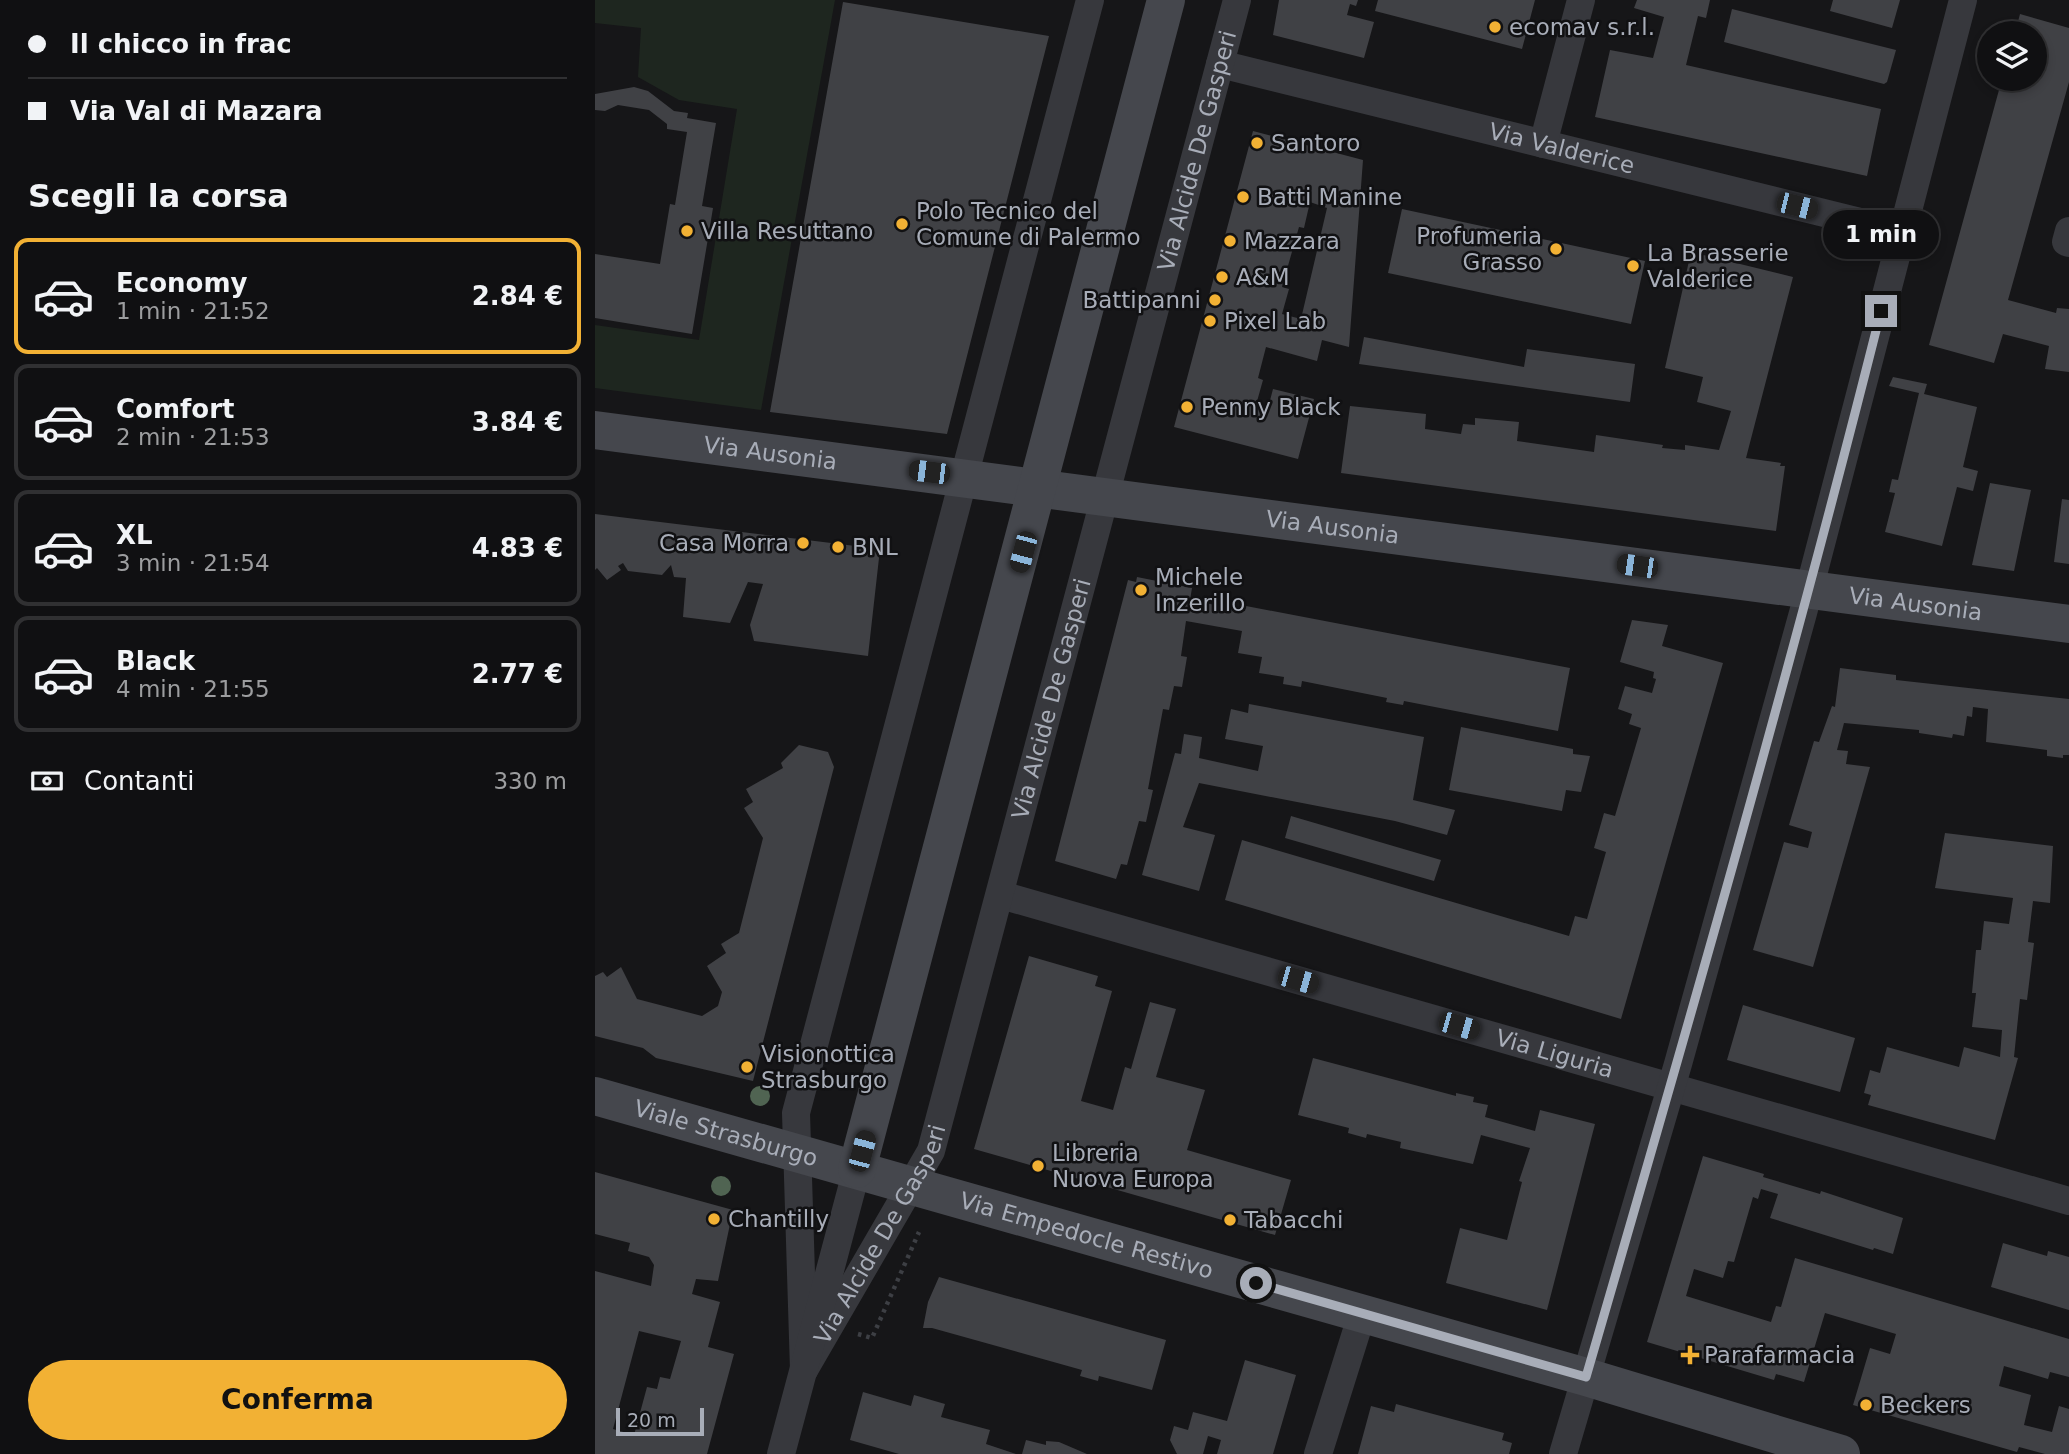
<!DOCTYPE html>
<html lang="it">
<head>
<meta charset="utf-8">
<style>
	:root { --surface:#101012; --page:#19191b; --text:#f1f3f6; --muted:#9c9d9f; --line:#303032; --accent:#f2b134 }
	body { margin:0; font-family:"DejaVu Sans",sans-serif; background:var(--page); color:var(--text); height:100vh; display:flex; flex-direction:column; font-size:26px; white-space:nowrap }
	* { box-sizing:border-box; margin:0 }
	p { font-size:23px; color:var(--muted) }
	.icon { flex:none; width:38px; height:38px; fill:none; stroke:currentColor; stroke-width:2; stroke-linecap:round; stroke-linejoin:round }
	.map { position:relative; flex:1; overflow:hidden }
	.drawer { display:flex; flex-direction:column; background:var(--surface); width:595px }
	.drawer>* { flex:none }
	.hud { display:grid; align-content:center; height:154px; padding:0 28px; background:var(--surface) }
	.tools { position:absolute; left:1382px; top:21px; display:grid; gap:14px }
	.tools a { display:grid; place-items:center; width:70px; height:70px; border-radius:50%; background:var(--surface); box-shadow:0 4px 10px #0003,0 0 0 2px var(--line); font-size:35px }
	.scale { position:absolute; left:21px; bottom:18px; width:88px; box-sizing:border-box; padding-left:7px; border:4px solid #a8adb8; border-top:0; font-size:19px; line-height:24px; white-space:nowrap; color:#a8adb8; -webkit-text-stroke:5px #111113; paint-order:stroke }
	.end { position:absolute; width:32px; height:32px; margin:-16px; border:9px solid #a8adb8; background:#111; box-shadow:0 0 0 4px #111 }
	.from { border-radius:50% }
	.bubble { position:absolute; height:49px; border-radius:24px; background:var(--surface); box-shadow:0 4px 10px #0003,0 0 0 2px var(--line); font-size:23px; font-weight:800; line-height:49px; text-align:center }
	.car { position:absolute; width:21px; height:42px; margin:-21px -10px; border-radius:9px; box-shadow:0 0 5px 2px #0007; background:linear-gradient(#222 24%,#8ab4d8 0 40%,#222 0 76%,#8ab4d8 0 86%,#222 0) }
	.hud b { display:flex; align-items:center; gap:24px; height:66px; font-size:26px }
	.hud b+b { border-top:2px solid var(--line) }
	.hud i { width:18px; height:18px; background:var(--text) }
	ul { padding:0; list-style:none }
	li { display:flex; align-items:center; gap:21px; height:116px; margin:0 14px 10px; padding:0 14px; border:4px solid var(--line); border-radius:14px }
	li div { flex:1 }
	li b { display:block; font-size:26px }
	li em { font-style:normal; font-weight:800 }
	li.active { border-color:var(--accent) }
	li>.icon { width:63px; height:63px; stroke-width:1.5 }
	h2 { padding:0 28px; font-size:32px; line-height:84px }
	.pay { display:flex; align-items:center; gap:18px; height:77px; padding:0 28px; font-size:26px }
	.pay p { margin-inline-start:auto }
	.action { display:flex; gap:14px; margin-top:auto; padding:14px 28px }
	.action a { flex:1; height:80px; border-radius:42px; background:var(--accent); color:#111; font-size:28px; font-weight:800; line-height:80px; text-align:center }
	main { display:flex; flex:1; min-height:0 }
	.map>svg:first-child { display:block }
	.green { fill:#1e261f }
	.building { fill:#404145; fill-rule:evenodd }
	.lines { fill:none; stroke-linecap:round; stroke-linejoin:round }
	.path { stroke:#3d3f44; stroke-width:4.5; stroke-dasharray:3.5 5; stroke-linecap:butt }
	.street { stroke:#37383d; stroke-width:28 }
	.secondary { stroke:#45474d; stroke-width:38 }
	.tree { fill:#506452 }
	.route { stroke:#a8adb8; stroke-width:9 }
	.poi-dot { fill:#f2b134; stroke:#111113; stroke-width:2.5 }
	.labels { text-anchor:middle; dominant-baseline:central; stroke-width:5; stroke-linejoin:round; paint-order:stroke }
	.poi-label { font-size:23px; fill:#a8adb8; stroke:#111113; text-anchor:start }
	.street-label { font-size:23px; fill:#a8adb8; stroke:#111113 }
</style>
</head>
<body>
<main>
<section class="drawer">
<div class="hud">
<b><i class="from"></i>Il chicco in frac</b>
<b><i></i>Via Val di Mazara</b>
</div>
<h2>Scegli la corsa</h2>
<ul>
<li class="active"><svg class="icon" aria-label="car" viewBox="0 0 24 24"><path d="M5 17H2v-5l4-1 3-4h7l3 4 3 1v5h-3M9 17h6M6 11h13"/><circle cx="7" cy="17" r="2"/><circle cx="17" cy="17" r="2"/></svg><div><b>Economy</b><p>1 min · 21:52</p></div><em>2.84 €</em></li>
<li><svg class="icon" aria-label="car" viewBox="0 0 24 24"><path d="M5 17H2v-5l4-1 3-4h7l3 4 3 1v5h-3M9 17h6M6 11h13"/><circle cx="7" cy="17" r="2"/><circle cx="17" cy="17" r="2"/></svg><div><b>Comfort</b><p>2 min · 21:53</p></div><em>3.84 €</em></li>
<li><svg class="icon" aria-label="car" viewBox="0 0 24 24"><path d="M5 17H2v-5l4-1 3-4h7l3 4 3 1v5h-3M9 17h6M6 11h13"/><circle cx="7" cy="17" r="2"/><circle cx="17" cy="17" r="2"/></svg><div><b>XL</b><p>3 min · 21:54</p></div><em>4.83 €</em></li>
<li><svg class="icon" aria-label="car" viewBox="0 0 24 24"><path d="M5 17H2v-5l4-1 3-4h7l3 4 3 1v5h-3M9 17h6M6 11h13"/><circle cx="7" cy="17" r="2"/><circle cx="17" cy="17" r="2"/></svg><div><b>Black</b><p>4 min · 21:55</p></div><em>2.77 €</em></li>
</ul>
<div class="pay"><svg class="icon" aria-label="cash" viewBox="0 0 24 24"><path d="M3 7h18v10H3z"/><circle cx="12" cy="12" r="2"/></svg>Contanti<p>330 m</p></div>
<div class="action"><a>Conferma</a></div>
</section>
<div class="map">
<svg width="1474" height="1454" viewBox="0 0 1474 1454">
	<rect width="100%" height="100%" fill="#161618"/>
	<!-- green -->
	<path class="green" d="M0,0h240l-74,410 -166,-22v-63l104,15 38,-231 -58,-9 -41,-23 3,-49 -46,-5z"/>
	<!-- building -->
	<path class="building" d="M684,0h79l-2,6 -6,-2 -3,11 27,7 -10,36 -91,-23z
		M783,0h157l-13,49 -147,-38z
		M1042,0h73l-4,18 -8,-2 -12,49 195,44 -14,67 -272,-59 15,-67 43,8 11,-41 -30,-9z
		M1238,0h67l-8,28 -62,-17z
		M248,2l206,34 -102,398 -177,-22z
		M1137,9l164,41 -9,32 -3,2 -160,-42z
		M1425,14l49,14v54l-61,218 48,13 1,-5 12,1v63l-24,-3 4,-23 -46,-12 -9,29 -65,-18 73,-266h33v-46h-20z
		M39,87l14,4 26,20 14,2 -1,5 29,5 -14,83 11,2 -21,126 -97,-16v-64l65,10 10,-60 5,1 12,-73 -20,-3v-5l-18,-14 -31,-5 -13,6 -10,-1v-16z
		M658,131l110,29 -14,187 -27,-7 -5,21 -51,-14 -8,31 5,2 -7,25 12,3 5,-19 41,10 -16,60 -124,-32zM715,202l17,6 -26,111 -19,-5 7,-25 -7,-2 17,-60 5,1z
		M807,209l243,52 -14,63 -243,-51z
		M1096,252l102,25 -47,181 35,5 -1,3h5l-9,65 -435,-58 9,-67 76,8 -1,15 36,5 2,-10 12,1v-7l44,4 -2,19 77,11 2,-17 67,10 -1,3 23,2v-5l34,5 12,-39 -34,-9 6,-25 -38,-9z
		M769,337l160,30 3,-18 108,15 -5,38 -271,-38z
		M1298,377l34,7 -3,10 53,13 -14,60 15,4 -5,20 -16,-4 -15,59 -57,-14 10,-39 -6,-1 3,-13 6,1 21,-87 -30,-7z
		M1395,483l41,7 -17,81 -42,-6z
		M1467,499l7,1v64l-15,-2z
		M0,514l285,35 -12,107 -114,-15 -4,-16 13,-41 -15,-2 -18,41 -47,-6 3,-39 -12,-1 -3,-12 -9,10 -34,-4 -5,-8 -5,3 3,4 -14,10 -10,-12 -2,2z
		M542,577l55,11 -2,12 55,11 1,-5 324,62 -12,63 -154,-30 -1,4 -17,-3 1,-4 -85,-17 -1,6 -18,-3 1,-7 -25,-4 3,-16 -24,-4 4,-22 -56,-10 -5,35 6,1 -5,30 -8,-1 -5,24 -6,-1 -15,80 5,1 -7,32 -7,-1 -12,44 -6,-1 -5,15 -61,-18 73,-281 8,2z
		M1037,620l36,5 -6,21 61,17 -102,356 -396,-119 17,-60 327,96 6,-20 12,3 19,-67 -12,-4 10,-35 11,3 26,-88 -12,-4 3,-10 -14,-5 7,-23 27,7 4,-14 -3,-1 1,-6 -34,-10z
		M1245,668l56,7v5l173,19v56h-6v3l-16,-2v-6l-61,-8 2,-33 -15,-2 -1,10 -5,-1 -3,20 -11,-2 -1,4 -33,-5v-3l-75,-7 -7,27 11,1 -2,13 24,3 -57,200 -60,-17 31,-108 24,6 4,-16 -23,-7 25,-84 5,1 13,-36 3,1z
		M654,704l175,33 -11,63 42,10 -8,25 -52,-14 -196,-38 -16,44 32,8 -16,56 -57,-16 33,-122 6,1 3,-20 18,3 -3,21 59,13 5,-25 -38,-7 6,-30 17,4z
		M866,727l112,22v5l17,2 -9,36 -15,-2 -4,21 -113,-21z
		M204,745l29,7 6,15 -81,314 -97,-23 -13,-10 -48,-12v-60l8,-4 4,5 14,-10 16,32 65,17 16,-10 4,-14 -15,-26 19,-13 -5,-9 18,-11 24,-95 -19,-30 9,-6 -7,-13 37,-21 -2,-5z
		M696,816l150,44 -7,21 -149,-43z
		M1350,833l108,13 -3,57 -17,-2 -5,41 6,1 -7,57 -7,-1 -6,58 4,1 -23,82 -127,-35 3,-10 -7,-2 6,-23 10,3 7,-26 72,20 5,-20 36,10 2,-27 -30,-3 4,-34h-4l4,-43h5l3,-29 25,3 4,-26 -78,-10z
		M434,956l69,20 -3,10 17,5 -31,110 32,9 12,-43 6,2 19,-67 26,7 -20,68 49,13 -18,60 104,30 -16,55 -301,-86z
		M1148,1005l112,33 -15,54 -113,-32z
		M718,1058l143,38v-3l18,4 -1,5 15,3 -3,12 50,14 5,-21 55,14 -48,186 -101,-27 14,-55 47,12 15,-58 -3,-1 11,-33 -49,-13 -8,29 -73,-16 1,-6 -34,-8 -1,4 -18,-5 1,-5 -51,-13z
		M1108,1156l61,18 -1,3 57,17 1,-3 82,27 -10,36 -19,-6 -1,2 -103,-32 8,-24 -17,-5 -3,10 -5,-2 -19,65 -6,-1 -5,17 -29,-9 -8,27 85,26 5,-16 5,1 14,-49 274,81v38l-19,-5 -2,7 -44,-13 -5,20 32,9 -7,30 28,7 7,-26 10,3v45h-24l-26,-7 -2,5 -164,-47 17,-57 20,6 6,-20 -71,-21 -21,69 -28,-8 -2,6 -127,-38z
		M0,1172l138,38 -15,71 -22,-2 -4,15 28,8 -12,45 26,7 -27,100h-112v-183l56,15 3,-21 -5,-8 -21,-6 2,-8 -35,-9zM44,1331l42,10 -11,38 -10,-2 -3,12 -10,-2 -13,48 -21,-6z
		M1408,1243l44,13 1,-5 21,6v53l-78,-23z
		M344,1277l227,63 -14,50 -53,-14 -1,5 -18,-5 2,-6 -150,-42h-9l5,-26z
		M650,1360l51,15 -23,79h-56l4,-14 -13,-4 -5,18h-26l-7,-14 4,-14 14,4 5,-18 34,9z
		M268,1392l48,14 3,-11 31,9 -4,13 49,13 -4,14 30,10h-117l-49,-14z
		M801,1404l108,29 -2,7 10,3 -3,11h-151l13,-48 23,6z
		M431,1440l20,5v-4l13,1 28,12h-65z"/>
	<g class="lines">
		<!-- path -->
		<path class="path" d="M263,1334l14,4 47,-106"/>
		<!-- street -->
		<g class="street">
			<path id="s1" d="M625,64l681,168"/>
			<path d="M948,144l38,-144"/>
			<path d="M1474,231l-3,11 3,1"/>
			<path id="s2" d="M406,895l1068,306"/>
			<path id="s3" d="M209,1370l127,-219 306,-1151"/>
			<path d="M209,1370l-8,-257 294,-1113"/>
			<path d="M186,1454l76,-285"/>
			<path d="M723,1454l44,-140"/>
			<path d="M968,1454l115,-390 125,-451 160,-613"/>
		</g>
		<!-- secondary -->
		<g class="secondary">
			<path id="s4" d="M0,430l1474,194"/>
			<path id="s5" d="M0,1096l991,281 255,77"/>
			<path d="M262,1169l309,-1169"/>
		</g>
	</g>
	<!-- trees -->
	<g class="tree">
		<circle cx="165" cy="1096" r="10"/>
		<circle cx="126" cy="1186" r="10"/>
	</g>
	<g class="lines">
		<!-- route -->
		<path class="route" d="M661,1283l330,94c103,-354 205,-708 295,-1066"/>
	</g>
	<!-- markers -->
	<g class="poi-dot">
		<circle cx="900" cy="27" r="7"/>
		<circle cx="662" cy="143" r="7"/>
		<circle cx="648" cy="197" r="7"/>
		<circle cx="307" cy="224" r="7"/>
		<circle cx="92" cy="231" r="7"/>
		<circle cx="635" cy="241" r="7"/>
		<circle cx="961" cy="249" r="7"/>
		<circle cx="1038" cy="266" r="7"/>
		<circle cx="627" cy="277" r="7"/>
		<circle cx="620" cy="300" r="7"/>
		<circle cx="615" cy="321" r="7"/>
		<circle cx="592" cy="407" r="7"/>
		<circle cx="208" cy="543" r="7"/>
		<circle cx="243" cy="547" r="7"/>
		<circle cx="546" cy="590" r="7"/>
		<circle cx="152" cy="1067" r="7"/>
		<circle cx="443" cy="1166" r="7"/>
		<circle cx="119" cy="1219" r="7"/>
		<circle cx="635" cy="1220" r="7"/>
		<path d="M1091.5 1344.5h7v7h7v7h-7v7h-7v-7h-7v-7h7z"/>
		<circle cx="1271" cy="1405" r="7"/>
	</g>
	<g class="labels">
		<!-- poi labels -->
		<g class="poi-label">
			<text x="914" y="27">ecomav s.r.l.</text>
			<text x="676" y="143">Santoro</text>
			<text x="662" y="197">Batti Manine</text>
			<text x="321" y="211">Polo Tecnico del<tspan x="321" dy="26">Comune di Palermo</tspan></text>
			<text x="106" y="231">Villa Resuttano</text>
			<text x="947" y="236" text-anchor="end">Profumeria<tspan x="947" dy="26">Grasso</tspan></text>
			<text x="649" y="241">Mazzara</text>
			<text x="1052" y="253">La Brasserie<tspan x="1052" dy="26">Valderice</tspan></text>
			<text x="641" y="277">A&amp;M</text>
			<text x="606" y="300" text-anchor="end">Battipanni</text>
			<text x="629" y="321">Pixel Lab</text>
			<text x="606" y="407">Penny Black</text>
			<text x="194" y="543" text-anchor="end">Casa Morra</text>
			<text x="257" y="547">BNL</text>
			<text x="560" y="577">Michele<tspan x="560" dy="26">Inzerillo</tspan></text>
			<text x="166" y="1054">Visionottica<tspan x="166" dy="26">Strasburgo</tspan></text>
			<text x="457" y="1153">Libreria<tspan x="457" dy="26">Nuova Europa</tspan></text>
			<text x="133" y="1219">Chantilly</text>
			<text x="649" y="1220">Tabacchi</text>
			<text x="1109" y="1355">Parafarmacia</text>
			<text x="1285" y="1405">Beckers</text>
		</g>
		<!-- street labels -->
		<g class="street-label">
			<text stroke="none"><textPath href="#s1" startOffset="352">Via Valderice</textPath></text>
			<text stroke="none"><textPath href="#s3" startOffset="1288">Via Alcide De Gasperi</textPath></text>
			<text stroke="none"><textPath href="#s4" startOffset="177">Via Ausonia</textPath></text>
			<text stroke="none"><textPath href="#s4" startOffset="744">Via Ausonia</textPath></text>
			<text stroke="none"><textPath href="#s4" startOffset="1332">Via Ausonia</textPath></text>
			<text stroke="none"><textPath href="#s3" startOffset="721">Via Alcide De Gasperi</textPath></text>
			<text stroke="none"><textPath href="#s2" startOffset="576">Via Liguria</textPath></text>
			<text stroke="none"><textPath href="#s5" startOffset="136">Viale Strasburgo</textPath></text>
			<text stroke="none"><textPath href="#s3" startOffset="156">Via Alcide De Gasperi</textPath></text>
			<text stroke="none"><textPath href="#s5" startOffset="511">Via Empedocle Restivo</textPath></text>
		</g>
	</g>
</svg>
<div class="tools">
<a><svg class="icon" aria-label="layers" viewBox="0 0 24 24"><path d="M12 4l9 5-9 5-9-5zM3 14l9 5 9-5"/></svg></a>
</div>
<div class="scale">20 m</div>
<i class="end from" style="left:661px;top:1283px"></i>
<i class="end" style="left:1286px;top:311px"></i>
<div class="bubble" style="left:1228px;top:210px;width:116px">1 min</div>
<i class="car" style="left:1202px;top:206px;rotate:104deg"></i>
<i class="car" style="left:334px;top:472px;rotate:277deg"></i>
<i class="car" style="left:428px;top:552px;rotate:195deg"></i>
<i class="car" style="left:1042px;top:566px;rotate:278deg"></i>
<i class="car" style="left:703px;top:980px;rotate:106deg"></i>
<i class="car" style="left:864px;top:1026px;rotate:106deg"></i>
<i class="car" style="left:267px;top:1151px;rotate:15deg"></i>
</div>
</main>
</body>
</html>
